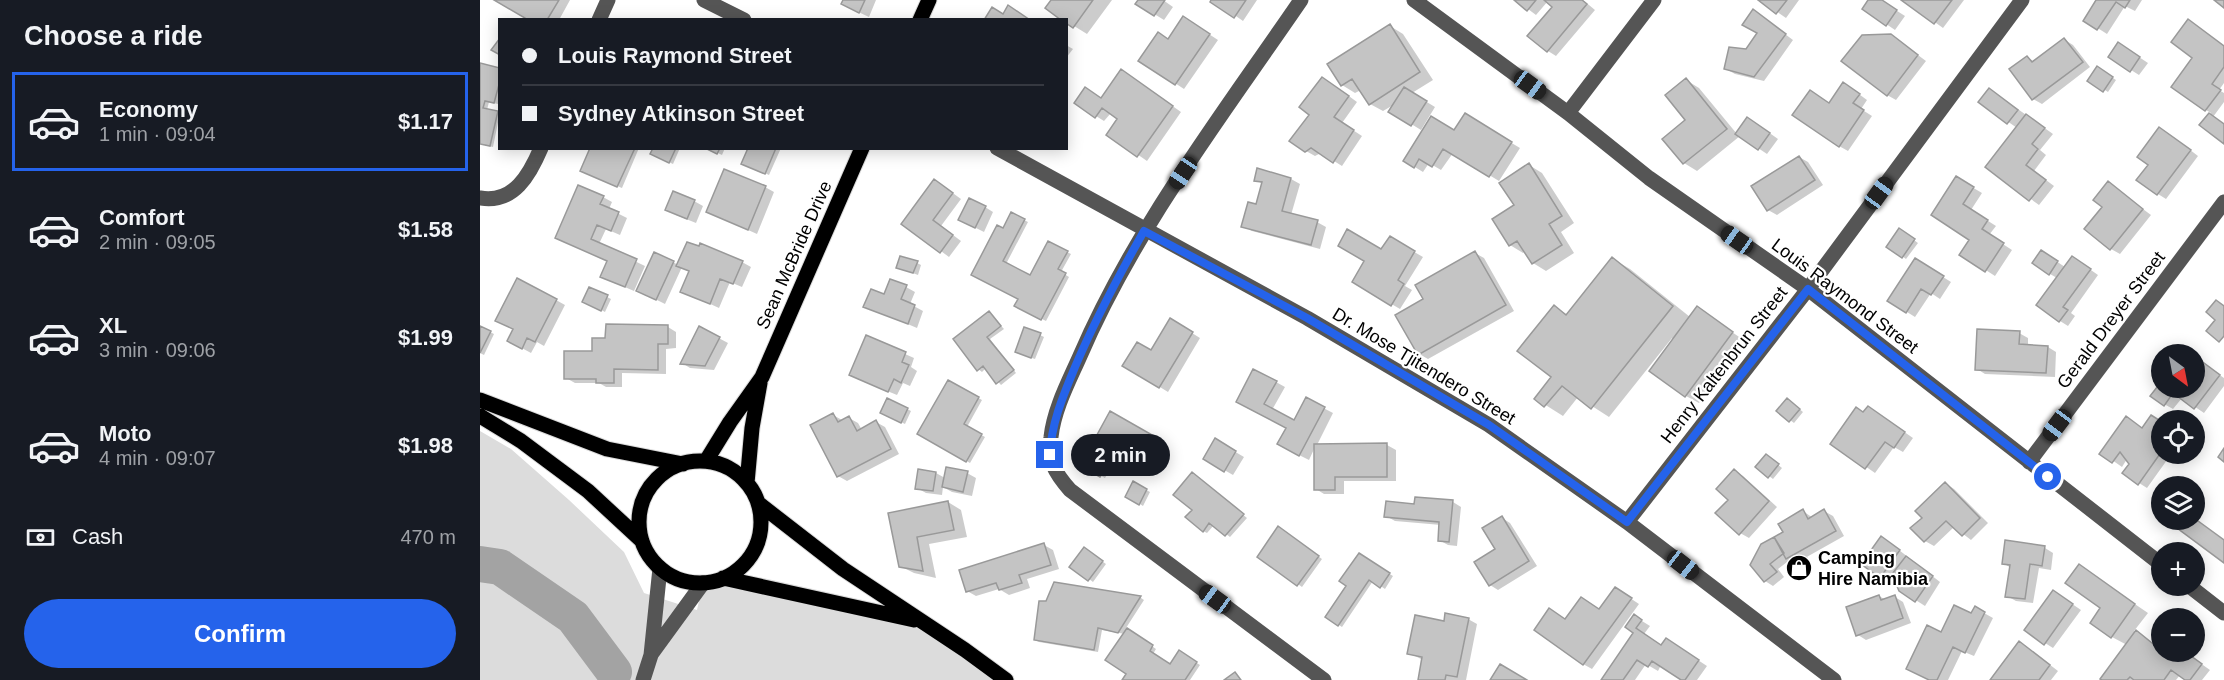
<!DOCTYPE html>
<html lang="en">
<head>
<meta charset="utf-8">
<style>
	:root { --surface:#171b24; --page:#242831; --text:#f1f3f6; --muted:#9ea1a6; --line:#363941; --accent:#2563eb }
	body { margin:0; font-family:Helvetica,sans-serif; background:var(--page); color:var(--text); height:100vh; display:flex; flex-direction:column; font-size:22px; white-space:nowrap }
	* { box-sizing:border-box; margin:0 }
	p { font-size:20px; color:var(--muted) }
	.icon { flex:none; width:33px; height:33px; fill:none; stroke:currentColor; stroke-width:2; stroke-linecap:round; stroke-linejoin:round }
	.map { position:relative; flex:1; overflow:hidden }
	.side { display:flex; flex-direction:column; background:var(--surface); width:480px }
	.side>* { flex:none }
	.hud { position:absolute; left:18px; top:18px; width:570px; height:132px; border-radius:0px; box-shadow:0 3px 15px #0003; display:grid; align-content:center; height:132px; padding:0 24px; background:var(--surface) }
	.needle { width:39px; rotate:148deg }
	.tools { position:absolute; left:1671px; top:344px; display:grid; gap:12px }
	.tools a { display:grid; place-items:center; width:54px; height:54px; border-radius:50%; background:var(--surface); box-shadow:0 3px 15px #0003; font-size:30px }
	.end { position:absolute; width:27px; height:27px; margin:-14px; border:8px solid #2563eb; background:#fff; box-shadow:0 0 0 3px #fff }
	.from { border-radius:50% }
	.bubble { position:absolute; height:42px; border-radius:21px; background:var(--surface); box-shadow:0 3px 15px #0003; font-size:20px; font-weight:700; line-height:42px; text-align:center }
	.car { position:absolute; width:18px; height:36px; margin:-18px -9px; border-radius:8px; box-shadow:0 0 4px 2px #0007; background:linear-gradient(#222 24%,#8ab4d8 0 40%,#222 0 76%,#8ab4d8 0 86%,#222 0) }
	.hud b { display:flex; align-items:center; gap:21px; height:57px; font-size:22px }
	.hud b+b { border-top:2px solid var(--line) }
	.hud i { width:15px; height:15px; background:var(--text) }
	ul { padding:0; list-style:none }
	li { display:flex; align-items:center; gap:18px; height:99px; margin:0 12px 9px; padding:0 12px; border:3px solid transparent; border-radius:0px }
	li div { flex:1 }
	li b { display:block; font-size:22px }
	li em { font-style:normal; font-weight:700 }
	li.active { border-color:var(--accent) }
	li>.icon { width:54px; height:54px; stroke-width:1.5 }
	h2 { padding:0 24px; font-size:27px; line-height:72px }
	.pay { display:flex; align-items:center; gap:15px; height:66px; padding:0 24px; font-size:22px }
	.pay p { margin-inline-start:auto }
	.cta { display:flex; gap:12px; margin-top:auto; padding:12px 24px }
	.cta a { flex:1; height:69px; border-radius:36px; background:var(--accent); color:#fff; font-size:24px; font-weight:700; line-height:69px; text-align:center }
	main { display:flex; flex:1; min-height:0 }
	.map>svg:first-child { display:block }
	.green { fill:#dcdcdc }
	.shadow { fill:#0003 }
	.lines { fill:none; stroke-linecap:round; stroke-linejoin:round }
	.river { stroke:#a3a3a3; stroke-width:36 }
	.building { fill:#c4c4c4; stroke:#999; stroke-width:1.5 }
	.major-casing { stroke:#dbdbdb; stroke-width:17 }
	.minor { stroke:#555; stroke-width:15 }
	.major { stroke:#000; stroke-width:15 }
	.route { stroke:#2563eb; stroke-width:8 }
	.labels { text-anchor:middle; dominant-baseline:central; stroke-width:4.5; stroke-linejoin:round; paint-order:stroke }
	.street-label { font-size:18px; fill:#000; stroke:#fff }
	.poi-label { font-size:18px; font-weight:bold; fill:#000; stroke:#fff; text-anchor:start }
</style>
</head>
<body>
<main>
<section class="side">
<h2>Choose a ride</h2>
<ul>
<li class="active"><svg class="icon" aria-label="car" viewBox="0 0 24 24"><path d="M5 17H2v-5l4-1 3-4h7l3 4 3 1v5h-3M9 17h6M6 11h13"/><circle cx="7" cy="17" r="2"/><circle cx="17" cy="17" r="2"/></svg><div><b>Economy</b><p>1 min · 09:04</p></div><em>$1.17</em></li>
<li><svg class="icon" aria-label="car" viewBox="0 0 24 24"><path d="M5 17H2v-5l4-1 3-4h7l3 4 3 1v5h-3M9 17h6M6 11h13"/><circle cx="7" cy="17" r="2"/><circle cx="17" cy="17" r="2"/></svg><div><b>Comfort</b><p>2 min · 09:05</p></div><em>$1.58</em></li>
<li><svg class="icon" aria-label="car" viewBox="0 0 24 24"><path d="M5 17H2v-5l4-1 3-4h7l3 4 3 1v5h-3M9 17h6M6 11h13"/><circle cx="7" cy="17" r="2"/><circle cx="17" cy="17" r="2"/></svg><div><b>XL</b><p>3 min · 09:06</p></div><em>$1.99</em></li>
<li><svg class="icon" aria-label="car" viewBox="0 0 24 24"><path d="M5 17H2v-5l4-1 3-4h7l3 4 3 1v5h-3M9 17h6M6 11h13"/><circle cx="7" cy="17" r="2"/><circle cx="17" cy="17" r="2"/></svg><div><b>Moto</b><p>4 min · 09:07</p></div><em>$1.98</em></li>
</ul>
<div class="pay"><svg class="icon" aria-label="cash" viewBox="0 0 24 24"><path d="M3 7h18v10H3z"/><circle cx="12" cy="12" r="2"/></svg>Cash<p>470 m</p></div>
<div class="cta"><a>Confirm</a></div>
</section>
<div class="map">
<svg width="1744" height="680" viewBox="0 0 1744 680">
	<rect width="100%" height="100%" fill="#fff"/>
	<!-- green -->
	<path class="green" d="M0,431l31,18 58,51 55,52 20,41 53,17 6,-27 20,-5 200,44 83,58h-526z"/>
	<!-- shadow -->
	<path class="shadow" d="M17,0h73l-11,20h-28z
		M365,0h31l-7,17 -17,-8z
		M573,0h59l-25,34 -21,-13z
		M660,0h23l10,7 -9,13 -26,-16z
		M733,0h44l-14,21z
		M1036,0h67l12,10 -39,46 -8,-5 6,-44 -6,-6 -12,14z
		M1280,0h39l-13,18z
		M1390,0h10l25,16 -10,14 -31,-21z
		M1424,0h60l-21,28z
		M1618,0h44l-7,11 -10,-5 -18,28 -22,-14z
		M1274,11l39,29 -29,41 -29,-7 -9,-5 21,-18 12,-18z
		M712,23l26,17 -34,49 -44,-29z
		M910,26l13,8 30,46 -21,13 23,14 -14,23 -31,-19 5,-7 -12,7 -13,-7 -9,-14 -6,3 -13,-8z
		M1717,26l27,20v37l-5,7 5,3v9l-11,15 11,7v18l-23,-17 10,-12 -5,-3 -12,-52z
		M1411,35l35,26 -30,39 -9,-5z
		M1585,40l8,5 17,22 -48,37 -9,-5 -6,-42 8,5z
		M586,45l7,4 -7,9z
		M1647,49l21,14 -9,12 -8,-5z
		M0,65l20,4 -2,35 -9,-2 -2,8 13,3 -7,34 -13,-3z
		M1618,68l18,12 -8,12 -19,-12z
		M650,76l51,36 -34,49 -39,-27 11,-15 -8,-6 -7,8 -8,-5 6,-17z
		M1206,80l13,8 38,46 20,-10 21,15 -11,15 -27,-18 -43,35 -13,-8 3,-43z
		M851,83l26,19 -15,21 20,13 -20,30 -21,-13 -6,3 -9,-5z
		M1372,89l15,11 -6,9 11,7 -24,35 -9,-5 -9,-42z
		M1518,95l55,39 -13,16 6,5 -12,16 20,15 -15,19 -52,-38 30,-39 -37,-26z
		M985,115l55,33 -21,33 -46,-28 -12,17 -12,-7 -6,9 -18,-11 49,-29z
		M1688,133l30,23 -32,43 -8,-5 -8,-30z
		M111,148h48l-17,40 -37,-15z
		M175,148h25l-7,16 -17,-8z
		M227,148h18l-3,7z
		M270,148h31l-12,27 -22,-10z
		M1319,157l9,5 15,23 -46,30 -9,-5z
		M1049,165l13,8 32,50 -13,9 13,21 -28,18 -13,-8 -8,-12 -2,2 -13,-8z
		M778,170l33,9 9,5 -9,31 26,7 9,5 -6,22 -68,-18 -9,-5 14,-20 6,-22 -7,-4z
		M1485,183l17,10 -11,17 25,16 -7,9 23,15 -17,26 -34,-22 10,-15 -38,-24z
		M1628,183l43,32 -31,39 -9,-5 -7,-42z
		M463,186l18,13 -20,27 20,15 -12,16 -46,-34z
		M285,187l9,5 -17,42 -49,-22z
		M123,197l9,5 -3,7 18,9 -7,17 -14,-6 -7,15 46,22 -11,25 -23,-10 -3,-20 -51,-23z
		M214,201l9,5 -7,17 -20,-8z
		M505,207l8,5 -9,20 -16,-8z
		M532,214l16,8 -22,42 25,13 17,-34 23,11 -10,18 8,5 -23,44 -30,-15 4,-8 -47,-24 30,-44z
		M1424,233l14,10 -12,16 -4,-3z
		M910,238l33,19 -18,29 7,4 -12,19 -46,-27 28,-31z
		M995,253l9,5 30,53 -86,48 -9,-5 6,-54z
		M1570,257l15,10 16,-4 17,12 -27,38 4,3 -7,10 -8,-5 -3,-43 -7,-4z
		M1133,259l17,10 60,48 7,-9 48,33 -46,62 -13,-7 -12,-56 -2,-2 -63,79 -31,-20 -15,19 -27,-17 17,-22 2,-70 13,8z
		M193,262l5,3 64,-3 9,5 -9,20 -12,-5 -11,26 -37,-17 8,-19 -8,-5 -17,37 -18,-9z
		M437,263l4,2 -3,10 -16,-6z
		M1444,265l27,17 -11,17 -9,-6 -16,24 -8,-5z
		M426,287l9,5 -5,12 13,7 -6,17 -52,-22z
		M127,297l4,2 -6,13 -17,-9z
		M76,300l9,5 -21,41 -7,-4 -6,11 -13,-7z
		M509,313l15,16 -14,10 26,34 -15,12 -15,-17 -4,4 -4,-3z
		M691,320l29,18 -32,54 -44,-27 28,-13z
		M0,327l14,7 -10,21 -4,-2z
		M188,327l8,5v16l-10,1v25l-44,-1v14h-16l-7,-4h-24l-9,-5 41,-38z
		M220,328l28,15 -14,27 -24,-2 -8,-5z
		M1539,333l9,5v8l20,1 8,5 -1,25 -70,-3 -8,-5z
		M560,335l4,2 -9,22 -15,-5z
		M387,337l47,21 -3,9 6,4 -7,15 -7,-3 -6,12 -37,-15z
		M1716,359l28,19v8l-20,27 -22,-15 -9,11 -9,-5 -2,-17h4l6,4 3,-4h19z
		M469,382l33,18 -15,27 18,10 -15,26 -51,-29z
		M796,382l9,5 -13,23 22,12 12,-23 27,14 -16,32h70l9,5v31h-52v13h-20l-8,-5 -1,-42 -6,13 -22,-11v-21l-40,-21z
		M1311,402l12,10 -9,11 -16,-12z
		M427,409l4,2 -6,13 -23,-11z
		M631,413l53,30 -9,18 -39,-21 -12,22 8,4 -7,12 -23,-12z
		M1397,413l36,25 -10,14 -9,-5 -19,26 -43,-30z
		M353,415l9,5 7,-2 9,5 4,7 14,-8 9,5 14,27 -52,27 -9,-5z
		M1682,423v30h10l-25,35 -8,-5 -12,-24 -5,8 -20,-14 41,-24z
		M735,440l29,17 -11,18 -28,-16z
		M1290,458l12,10 -9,11 -4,-3z
		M440,471l16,2 9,5 22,-5 9,5 -4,18 -20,-4 -9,-5 -1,8 -16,-2 -9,-5z
		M1254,471l9,5 34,31 -28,31 -9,-5 -10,-34z
		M716,476l51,42 -17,19 -16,-12 -7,8 -4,-2 -9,-21z
		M653,483l17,9 -7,14 -16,-10z
		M1465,483l9,6 34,34 -17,17 -17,-13 -20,19 -9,-5 -13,-13 12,-10z
		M468,502l13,8 6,27 -38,7 7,34 -22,-5 -14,-7 -10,-52z
		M973,502l8,5 -4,39 -9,-1 -9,-5 2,-15 -46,-4 -9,-5 29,-10z
		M1323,511l10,7 11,-7 9,5 11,20 -48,27 -5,-4 -13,10 6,8 -11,9 -8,-5 -13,-17z
		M1022,518l8,5 27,43 -39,24 -8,-5z
		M803,531l39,28 -20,28 -43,-31z
		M1410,543l50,39 -15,24 -25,-16 -6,-15 -5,6 -8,-5z
		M564,545l9,5 6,19 -32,10 3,9 -21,7 -10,-6 -23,7 -9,-5z
		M1565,548l8,5 -2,17 -12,-2 -6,35 -17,-2 -9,-5 4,-28 -8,-5z
		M608,551l18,13 -13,18 -4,-3z
		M879,555l34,21 -8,13 -12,-8 -31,46 -15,-10 21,-31z
		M1599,566l69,47 -14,18 35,24 3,-4h11l27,19 -8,10h-15l-7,-5 -4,5h-72l23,-35 -15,-8 -10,-29z
		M575,584l86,14 3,2 -18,28 30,21 -3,5 17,12 10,-14 20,13 -10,15h-66l4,-6 -3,-40 -23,-4 -4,22 -59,-10 -4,-2z
		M1144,594l15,10 -47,65 -9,-5 -17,-44 34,-9z
		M1399,596l7,4 9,-3 8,5 8,21 -45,17 -8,-5z
		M1582,597l19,13 -28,38 -8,-5z
		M1504,613l9,5 -19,38 -12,-5 -14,29h-18l12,-46 30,-19z
		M1154,616l16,10 -6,8 18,12 13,-1 32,21 -10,14h-14l-22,-15 -3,6 -12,-7 -11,16h-32l32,-47z
		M988,619l9,5 -11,56h-47l4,-20 -14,-7 36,-30z
		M1548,648l30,23 -7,9h-59z"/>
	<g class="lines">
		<!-- river -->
		<path class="river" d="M0,564l20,3 73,50 41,55"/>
	</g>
	<!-- building -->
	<path class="building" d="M14,0h65l-12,20h-23l1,-2z
		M363,0h22l-6,13 -18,-9z
		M571,0h42l-20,28 -7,-5v-3h-5l-16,-12z
		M658,0h27l-11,16 -19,-12z
		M731,0h35l-12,18 -24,-16z
		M1034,0h22l-9,11z
		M1064,0h38l5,4 -40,48 -20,-16 25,-29z
		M1278,0h29l-11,14z
		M1388,0h14l15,10 -11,16 -24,-17z
		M1421,0h51l-18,24z
		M1616,0h34l-5,8 -9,-6 -19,28 -14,-9z
		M1734,0h10v8z
		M528,5l22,15h-46l8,-13 11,7z
		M1273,9l33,25 -32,43 -30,-8 5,-22 17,2 11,-16 -15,-8z
		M703,16l27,18 -35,51 -37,-24 20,-29 10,7z
		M1708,19l36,27v21l-12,17 9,6 -16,21 -34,-24 21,-29 -21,-16z
		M910,24l30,48 -51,33 -17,-26 -11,7 -14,-22z
		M1411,34l27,21 -31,41 -46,-35 21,-26z
		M20,38v17l-9,-5z
		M1584,38l19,24 -51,38 -23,-31 18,-13 5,6z
		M1638,42l22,15 -10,15 -22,-15z
		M0,63l20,5v13l-6,22 -9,-2 -2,7 15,3 -8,35 -10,-2z
		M1617,66l16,11 -10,15 -16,-11z
		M641,69l52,37 -36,51 -31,-22 11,-16 -15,-11 -7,10 -21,-15 11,-16 16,11z
		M842,77l27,19 -15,21 20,13 -21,33 -22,-15 -6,4 -16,-11 20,-26 -10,-8z
		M1206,78l41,51 -44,35 -21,-25 23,-19 -20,-25z
		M1363,82l17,12 -7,9 11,7 -25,37 -47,-32 18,-25 19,13z
		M924,87l23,14 -16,25 -23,-14z
		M1509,88l29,22 -11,14 -29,-22z
		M985,113l47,29 -23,35 -46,-28 -11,18 -13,-8 -5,9 -11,-7 28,-45 23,14z
		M1729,113l15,11v20l-25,-19z
		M1546,114l19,14 -13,16 6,5 -12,16 20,15 -17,21 -44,-34z
		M1267,117l23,16 -12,17 -23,-16z
		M1679,127l32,23 -34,45 -21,-15 12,-15 -11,-8z
		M110,148h45l-18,39 -37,-16z
		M173,148h23l-7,15 -19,-9z
		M225,148h15l-3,6z
		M268,148h28l-11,26 -24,-10z
		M1319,156l16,24 -48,31 -16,-25z
		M1049,163l33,53 -13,8 13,21 -30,19 -15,-23 -8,5 -17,-27 22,-14 -15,-22z
		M777,168l34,10 -9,33 36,9 -7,25 -70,-18 7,-25 8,2 6,-22 -8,-1z
		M244,169l42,17 -18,44 -42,-18z
		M1476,176l18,11 -11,17 25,16 -6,9 22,14 -19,29 -26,-17 10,-15 -38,-25z
		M454,179l19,14 -20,27 20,15 -13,18 -39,-29z
		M1628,181l35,28 -33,41 -26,-21 18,-22 -9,-7z
		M98,185l26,11 -4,8 19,8 -8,19 -14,-6 -6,14 46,20 -12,28 -25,-10 7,-16 -52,-23z
		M193,191l22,9 -8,19 -22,-9z
		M489,198l17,8 -11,22 -17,-8z
		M531,212l14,7 -22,42 27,14 18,-34 20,10 -10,18 8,4 -25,47 -27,-14 4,-7 -47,-24 26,-50 6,3z
		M1419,228l16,11 -13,19 -16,-11z
		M867,229l34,20 9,-13 25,15 -17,29 6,4 -13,22 -39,-24 12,-21 -26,-15z
		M207,242l12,4 1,-3 43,18 -10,23 -13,-5 -10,25 -30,-12 9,-21 -13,-5z
		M1561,250l17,11 -9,14 -17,-12z
		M995,251l31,54 -88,50 -23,-40 28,-16 -8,-14z
		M174,252l20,9 -18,39 -20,-9z
		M420,256l18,5 -5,12 -17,-5z
		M1592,256l19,13 -28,38 5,3 -9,12 -23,-17z
		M1132,257l61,49 -82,103 -29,-23 -18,21 -10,-8 17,-22 -34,-26 37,-46 12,10z
		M1435,258l29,18 -13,19 -10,-6 -15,24 -19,-12z
		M37,278l40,21 -22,43 -8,-4 -5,11 -15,-8 6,-12 -18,-8z
		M410,279l17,6 -6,14 14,6 -7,19 -45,-17 8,-18 13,5z
		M109,287l19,8 -7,16 -19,-9z
		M1736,300l8,6v30l-5,6 -13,-11 9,-11 -9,-8z
		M1217,306l36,26 -48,65 -36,-26z
		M509,311l12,15 -14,11 27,33 -18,14 -13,-18 -6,5 -24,-32z
		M690,318l23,14 -34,56 -37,-22 15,-24 14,8z
		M126,324l62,1v19h-10v26l-44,-1v14h-18v-4h-32v-28h28v-13h13z
		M0,326l11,5 -11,22z
		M219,326l21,11 -15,29 -25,-2z
		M544,327l17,6 -10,25 -16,-6z
		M1497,329l43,2 -1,13 29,2 -2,27 -71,-3z
		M386,335l40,17 -4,10 7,3 -8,18 -7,-4 -6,13 -39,-17z
		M1716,357l24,18 -26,34 -21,-16 -9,13 -14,-10 11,-14 1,5h5l4,3 2,-3h21z
		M773,369l24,12 -13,23 30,16 12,-23 19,10 -26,49 -22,-12 9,-16 -50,-26z
		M468,380l31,17 -15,27 18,10 -16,28 -49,-28z
		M407,398l21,10 -7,15 -21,-10z
		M1307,398l13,11 -11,13 -13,-11z
		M1388,406l37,26 -11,16 -9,-6 -20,27 -35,-25 26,-37 7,5z
		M630,411l51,29 -11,20 -38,-21 -11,20 8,4 -9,14 -20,-11z
		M353,413l5,9 11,-6 8,15 19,-11 15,29 -54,28 -27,-52z
		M1671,415l11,7v4l-10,13 10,7v5l-24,34 -16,-12 7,-9 -9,-12 -8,11 -13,-9 27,-38 16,12z
		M735,438l21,13 -12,21 -21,-13z
		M907,443v34h-52v13h-21v-46z
		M1744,448v14l-6,-5z
		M1286,454l13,10 -11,14 -13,-11z
		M466,467l22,4 -5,21 -21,-5z
		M438,469l18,3 -3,19 -18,-2z
		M1254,469l35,32 -30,34 -24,-22 13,-13 -12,-11z
		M712,472l52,42 -19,22 -16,-13 -6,9 -18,-15 7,-7 -19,-15z
		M653,481l14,8 -8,16 -14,-8z
		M1465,482l35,36 -18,18 -16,-15 -22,21 -14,-14 12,-10 -7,-7z
		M935,497l38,3 -4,42 -11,-1 1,-19 -55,-5 2,-16 28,3z
		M468,501l6,29 -37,7 6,34 -24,-4 -11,-54z
		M1323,509l5,10 16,-10 12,22 -50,28 -12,-22 9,-5 -5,-8z
		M1022,516l27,45 -40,25 -15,-24 21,-13 -13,-21z
		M1714,518l30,22v23l-47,-35 7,-9z
		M798,526l41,30 -22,30 -40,-29z
		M1401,536l19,14 -20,28 -19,-14z
		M1294,537l10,16 -14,11 7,8 -13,10 -14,-17 11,-21z
		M1525,540l40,6 -3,20 -12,-2 -5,35 -20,-2 5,-32 -8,-1z
		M564,543l7,22 -32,10 3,8 -23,7 -3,-7 -30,9 -7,-22z
		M604,547l19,14 -15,20 -19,-14z
		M879,553l31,20 -10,15 -11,-8 -31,46 -13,-9 21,-31 -7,-5z
		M1426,556l27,20 -18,26 -16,-11 -7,-17z
		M1599,564l56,40 -24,34 -21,-15 10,-15 -35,-25z
		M574,582l87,14 -23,37 -20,-5 -4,22 -60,-10 5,-39h7z
		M1135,587l17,11 -49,67 -49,-35 15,-22 16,11 16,-22 18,12z
		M1573,590l20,14 -29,41 -20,-15z
		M1399,595l2,5 14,-5 8,23 -47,18 -10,-29z
		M1474,605l17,8 4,-7 10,6 -20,41 -12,-6 -16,33h-8l-23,-11 21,-44 14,7z
		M965,613l24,5 -12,59 -11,-2 -1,5h-27l4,-23 -15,-3 8,-39 29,6z
		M1154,614l8,6 -6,8 25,17 5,-7 33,22 -14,20h-4l-29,-19 -4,6 -11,-7 -14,20h-22l32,-47 -8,-6z
		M647,628l26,17 -3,6 20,13 9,-14 18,12 -12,18h-63l4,-6 -21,-14z
		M1656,630l26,21 6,3 2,-3h14l18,13 -12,16h-5l-14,-10 -7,10h-30l-4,-3 -3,3h-25l-2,-1z
		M1539,641l31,24 -11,15h-49z
		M1020,664l27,16h-37z
		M755,672l6,8h-17z"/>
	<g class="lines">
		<!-- major casing -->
		<g class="major-casing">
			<path id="major" d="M440,20l9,-20
				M0,400l127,49 76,15
				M0,416l41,25 67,50 54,50
				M226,461l24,-39 32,-45 100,-229
				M159 522a61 61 0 1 1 122 0a61 61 0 1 1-122 0Z
				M267,483l5,-55 8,-45
				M278,503l85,66 122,81 41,30
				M243,578l191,42"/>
		</g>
		<!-- minor -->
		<path class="minor" d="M224,0l40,20
			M821,0c-78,114 -166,228 -221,356 -11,25 -26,53 -29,81 -4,23 4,36 19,53l254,190
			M934,0l154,113 81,65 159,111 354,276
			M119,20l9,-20
			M1088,113l86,-113
			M517,148l310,170 182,107 138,97 207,158
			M0,198c34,6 50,-24 61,-50
			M1549,462l195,-260
			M1147,522l181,-233 214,-289
			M1708,585l36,28
			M172,653l51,-70
			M163,680l8,-25 9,-87"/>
		<!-- major -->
		<use href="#major" class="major"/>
	</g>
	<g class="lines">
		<!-- route -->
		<path class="route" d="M570,455c1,-31 13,-59 25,-88 20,-47 44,-92 69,-136l163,87 182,107 138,97 181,-233 240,188"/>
	</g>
	<!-- icons -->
	<defs>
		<g id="shop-disc" transform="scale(1.35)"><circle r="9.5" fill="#000" stroke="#fff"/><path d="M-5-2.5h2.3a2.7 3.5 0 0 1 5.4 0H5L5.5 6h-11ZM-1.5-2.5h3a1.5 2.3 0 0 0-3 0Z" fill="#fff"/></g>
	</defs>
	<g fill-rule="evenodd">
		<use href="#shop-disc" x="1319" y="568"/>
	</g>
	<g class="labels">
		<!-- street labels -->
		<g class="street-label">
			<text transform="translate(314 255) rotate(-66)">Sean McBride Drive</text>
			<text transform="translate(1365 296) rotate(37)">Louis Raymond Street</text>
			<text transform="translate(1631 320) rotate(-53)">Gerald Dreyer Street</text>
			<text transform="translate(1244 365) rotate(-52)">Henry Kaltenbrun Street</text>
			<text transform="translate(944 366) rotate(31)">Dr. Mose Tjitendero Street</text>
		</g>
		<!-- poi labels -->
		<g class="poi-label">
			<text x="1338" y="558">Camping<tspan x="1338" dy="21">Hire Namibia</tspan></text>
		</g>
	</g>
</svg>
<div class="tools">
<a><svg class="needle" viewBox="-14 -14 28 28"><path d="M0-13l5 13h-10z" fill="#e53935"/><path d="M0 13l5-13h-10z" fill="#9ea1a6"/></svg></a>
<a><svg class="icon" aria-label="locate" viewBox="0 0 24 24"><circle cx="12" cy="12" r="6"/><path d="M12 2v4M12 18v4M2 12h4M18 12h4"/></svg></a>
<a><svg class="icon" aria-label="layers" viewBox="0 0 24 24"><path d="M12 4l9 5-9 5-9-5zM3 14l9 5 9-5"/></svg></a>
<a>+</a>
<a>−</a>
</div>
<i class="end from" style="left:1568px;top:477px"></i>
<i class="end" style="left:570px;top:455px"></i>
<div class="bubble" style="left:591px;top:434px;width:99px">2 min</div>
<i class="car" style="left:1050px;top:85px;rotate:126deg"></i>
<i class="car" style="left:703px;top:173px;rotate:214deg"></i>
<i class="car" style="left:1399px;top:193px;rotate:36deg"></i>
<i class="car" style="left:1257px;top:240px;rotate:305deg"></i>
<i class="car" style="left:1577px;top:425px;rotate:217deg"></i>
<i class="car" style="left:1203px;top:565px;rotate:128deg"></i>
<i class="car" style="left:735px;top:599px;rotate:306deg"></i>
<div class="hud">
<b><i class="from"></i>Louis Raymond Street</b>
<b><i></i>Sydney Atkinson Street</b>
</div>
</div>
</main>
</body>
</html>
